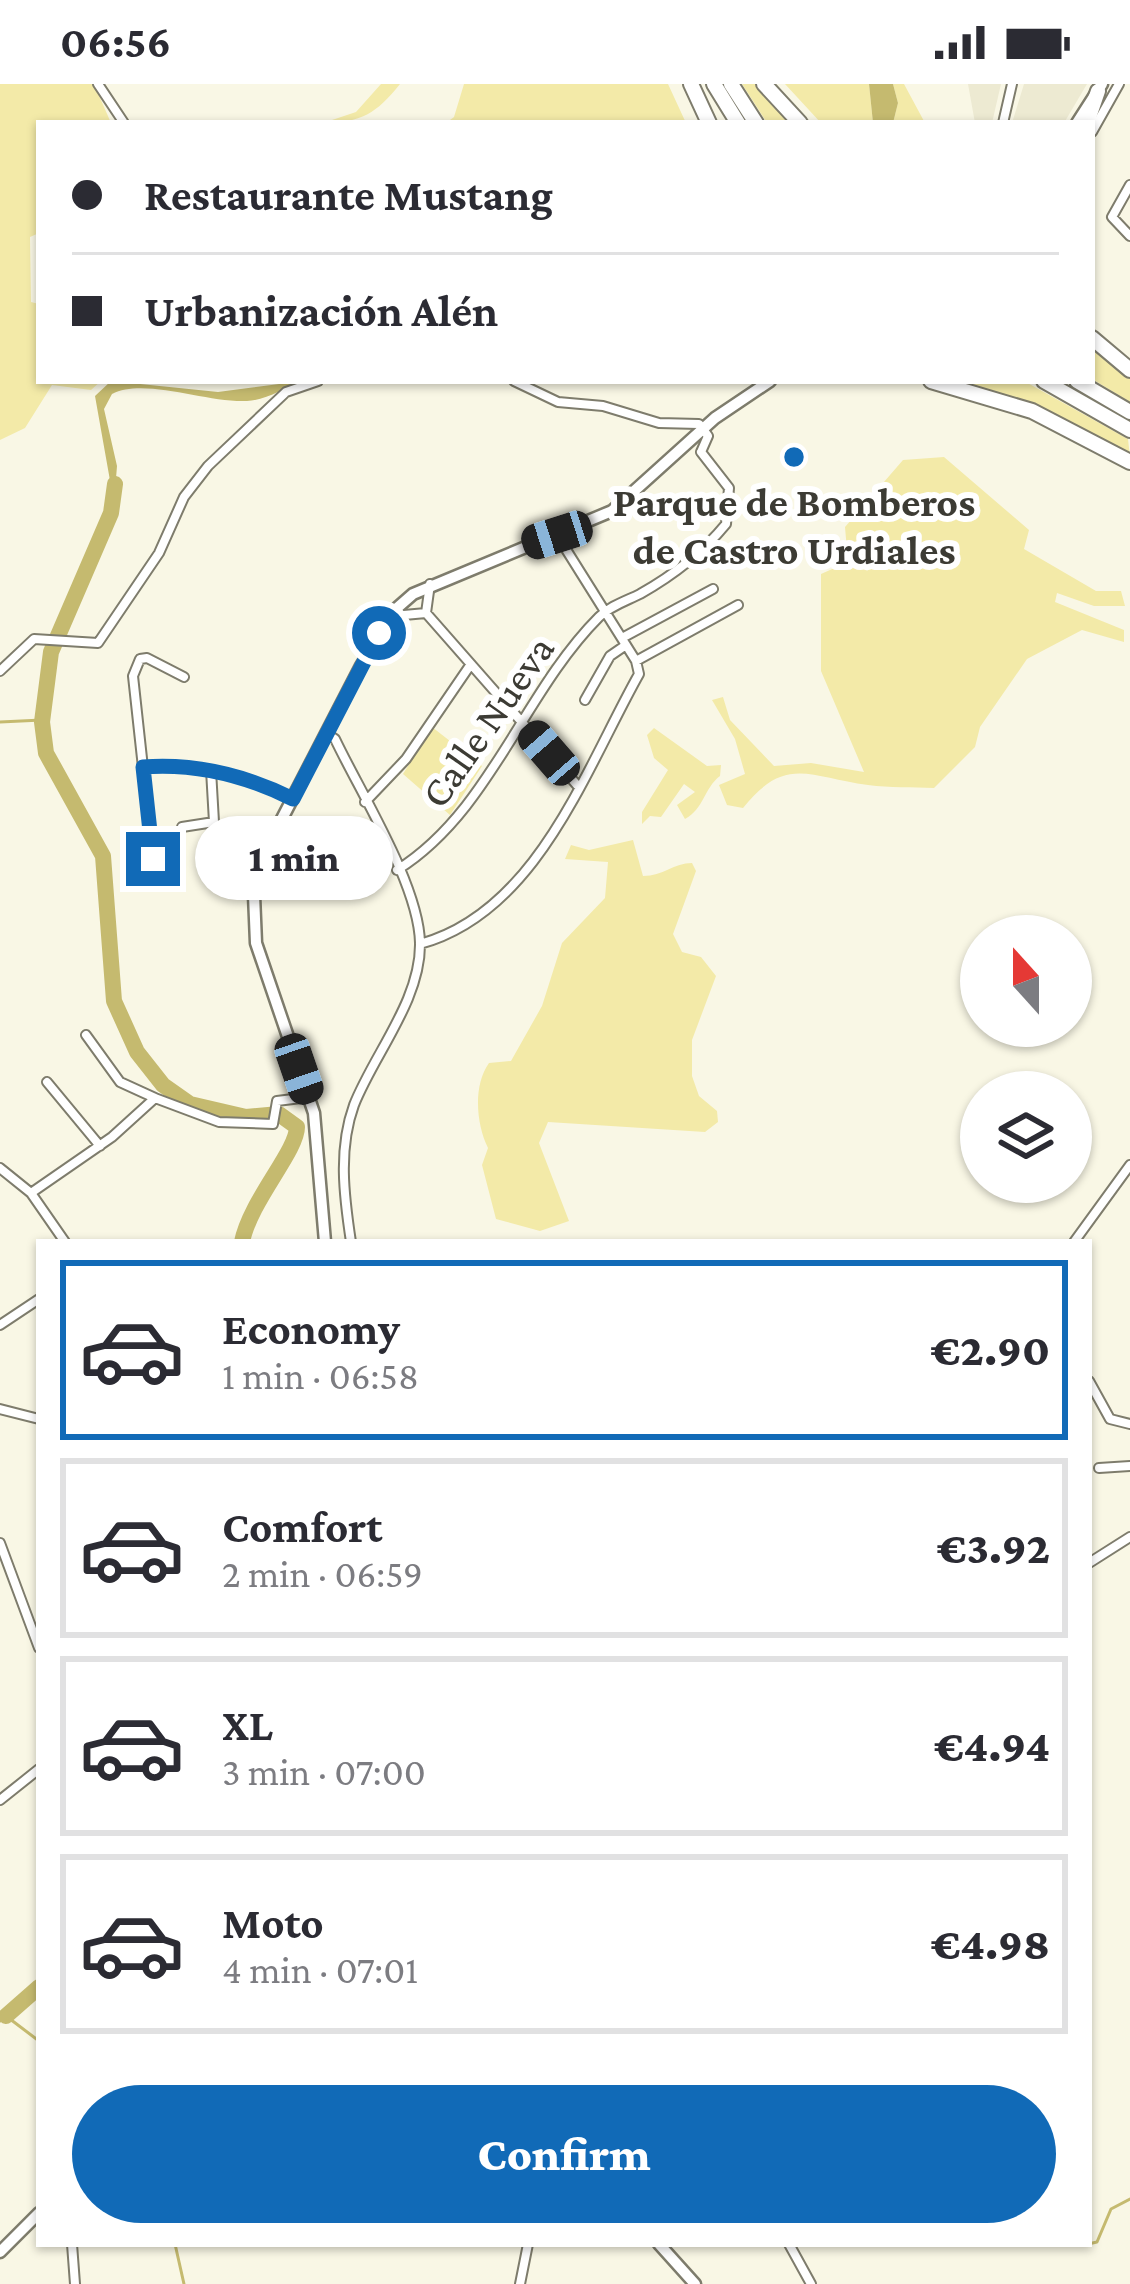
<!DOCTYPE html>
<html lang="en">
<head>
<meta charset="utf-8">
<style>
	:root { --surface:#fff; --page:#f2f2f3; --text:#2b2b33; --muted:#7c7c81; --line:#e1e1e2; --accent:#116ab7 }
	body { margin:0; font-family:"Crimson Pro",serif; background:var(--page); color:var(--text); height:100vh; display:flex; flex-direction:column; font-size:45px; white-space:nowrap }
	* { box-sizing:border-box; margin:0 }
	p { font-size:39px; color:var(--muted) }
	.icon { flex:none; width:66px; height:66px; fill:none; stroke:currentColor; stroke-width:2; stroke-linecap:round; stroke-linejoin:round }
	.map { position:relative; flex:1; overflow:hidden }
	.panel { position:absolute; left:36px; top:1155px; width:1056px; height:1008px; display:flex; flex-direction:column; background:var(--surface); border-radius:0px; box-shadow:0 3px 9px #0004 }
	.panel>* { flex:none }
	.top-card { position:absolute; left:36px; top:36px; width:1059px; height:264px; border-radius:0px; box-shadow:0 3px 9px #0004; display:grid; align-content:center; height:264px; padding:0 36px; background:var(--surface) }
	.needle { width:78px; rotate:339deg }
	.controls { position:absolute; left:960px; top:831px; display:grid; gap:24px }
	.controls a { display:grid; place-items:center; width:132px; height:132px; border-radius:50%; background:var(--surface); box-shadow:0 3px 9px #0004; font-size:60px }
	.end { position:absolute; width:54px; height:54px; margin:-27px; border:15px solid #116ab7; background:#fff; box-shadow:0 0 0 6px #fff }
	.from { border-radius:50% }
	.bubble { position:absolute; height:84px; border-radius:42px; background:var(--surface); box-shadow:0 3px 9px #0004; font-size:39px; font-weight:800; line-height:84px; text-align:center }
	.car { position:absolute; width:36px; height:72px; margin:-36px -18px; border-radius:15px; box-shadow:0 0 9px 3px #0007; background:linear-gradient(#222 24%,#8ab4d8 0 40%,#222 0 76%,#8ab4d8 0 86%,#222 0) }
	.top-card b { display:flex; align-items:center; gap:42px; height:114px; font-size:45px }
	.top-card b+b { border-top:3px solid var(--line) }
	.top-card i { width:30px; height:30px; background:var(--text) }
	ul { padding:21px 0 0; list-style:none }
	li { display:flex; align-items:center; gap:36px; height:180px; margin:0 24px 18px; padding:0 12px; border:6px solid var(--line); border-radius:0px }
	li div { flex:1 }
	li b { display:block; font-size:45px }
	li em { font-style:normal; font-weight:800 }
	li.on { border-color:var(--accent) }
	li>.icon { width:108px; height:108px; stroke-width:1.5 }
	.action { display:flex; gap:24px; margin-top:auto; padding:24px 36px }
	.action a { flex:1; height:138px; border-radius:72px; background:var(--accent); color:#fff; font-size:48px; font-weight:800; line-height:138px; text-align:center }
	.status { display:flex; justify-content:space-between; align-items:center; height:84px; padding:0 60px; background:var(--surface); direction:ltr }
	.status svg { height:33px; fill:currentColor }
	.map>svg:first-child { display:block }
	.built { fill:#edead2 }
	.green { fill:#f3eaa8 }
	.water { fill:#c5ba6f }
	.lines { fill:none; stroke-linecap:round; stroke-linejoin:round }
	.stream { stroke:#c5ba6f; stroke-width:3 }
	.river { stroke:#c5ba6f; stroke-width:16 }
	.street-casing { stroke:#7e7c6c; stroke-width:12 }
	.secondary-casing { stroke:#7e7c6c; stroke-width:15 }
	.highway-casing { stroke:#7e7c6c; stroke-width:18 }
	.street { stroke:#fff; stroke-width:8 }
	.secondary { stroke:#fff; stroke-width:10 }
	.highway { stroke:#fff; stroke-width:14 }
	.route { stroke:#116ab7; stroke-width:15 }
	.poi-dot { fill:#116ab7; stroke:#fff; stroke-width:4.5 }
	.labels { text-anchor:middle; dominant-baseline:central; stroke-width:12; stroke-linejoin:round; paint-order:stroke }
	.poi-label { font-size:42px; font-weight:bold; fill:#3c3b34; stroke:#fff }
	.street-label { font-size:42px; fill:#3c3b34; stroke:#fff }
</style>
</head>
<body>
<div class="status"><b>06:56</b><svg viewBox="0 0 49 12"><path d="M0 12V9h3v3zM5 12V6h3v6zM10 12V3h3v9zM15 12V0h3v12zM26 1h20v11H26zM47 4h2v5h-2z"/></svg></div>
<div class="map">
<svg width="1130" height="2200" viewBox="0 0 1130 2200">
	<rect width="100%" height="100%" fill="#f9f7e5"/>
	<!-- built -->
	<path class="built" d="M968,0h33l-9,39h-17z
		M1024,0h63l-23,39h-52z"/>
	<!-- green -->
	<path class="green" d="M0,0h94l17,39h-72v110l-9,4 1,65 8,2v77h62l-10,9 -39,-5 -27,43 -25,12z
		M381,0h19c-23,29 -39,39 -77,39l33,-11z
		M464,0h204l18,39h-240l8,-6z
		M742,0h15l34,39h-24z
		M785,0h84l4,39h-52z
		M893,0h11l21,39h-32l5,-20z
		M1092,260l38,30v28l-38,-23z
		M945,297h79l104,58 2,18 -107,-55z
		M944,373l85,73 -5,19 72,42h25l4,15h-31l-37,-13 -2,9 69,28v12l-42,-12 -55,29 -47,68 -5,20 -41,41c-22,-1 -44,0 -66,-3 -58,-7 -82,-31 -125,23l-16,-3 -8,-20 26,-11 -10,-35 -23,-39 11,-3 7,23 44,46 37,-3 53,9 -43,-101v-97l27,-12 -3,-35 58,-67z
		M432,643l50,39 -32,49 -47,-41z
		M654,644l53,38 14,-1 -1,11c-16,12 -16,33 -35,43l-8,-14 18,-13 -11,-8 -23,33 -11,-1 -8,8v-12l26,-42 -14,-12 -7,-23z
		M633,756l10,36c20,0 31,-13 49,-13l4,8 -23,63 9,18 19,5 15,19 -24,64v36l7,20 18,15 1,11 -13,10 -157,-10 -9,21 30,78 -29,10 -44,-12 -14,-54 6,-17c-12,-24 -15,-63 1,-85l22,-2 31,-55 20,-63 43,-45 3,-36 -43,-3 6,-14 18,5z"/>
	<!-- water -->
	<path class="water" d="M869,0h24l5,19 -5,20h-20z
		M111,297l107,11 84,-11c-18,7 -35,19 -55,20 -40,2 -103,-24 -135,-7l-8,15 13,57 -3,37 -19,-107z"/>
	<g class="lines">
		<!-- stream -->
		<path class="stream" d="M0,638l42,-2
			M0,1937l6,-5 33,25
			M175,2160l9,40
			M1088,2160l9,-2 14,-33 19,-10"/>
		<!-- river -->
		<path class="river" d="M115,400l-4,29 -60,139 -9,70 4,31 57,103 11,145 23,51 26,33 27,19 56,13 33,-3 18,13c0,24 -47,74 -55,115
			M6,1932l33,-29"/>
		<!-- street casing -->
		<g class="street-casing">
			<path id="street" d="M98,0l26,39
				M1003,39l9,-39
				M1092,48l27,-48
				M1130,101l-18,32 18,19
				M514,297l44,21 45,4 56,17 40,1 9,12 -7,16
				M426,529l151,172
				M426,529l4,-29
				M393,532l33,-3
				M622,554l91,-49
				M636,577l102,-56
				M0,587l34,-32 64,4 61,-90 25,-56 24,-31 78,-74 32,-11
				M585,616l25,-44 16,-11
				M326,649l9,6c25,53 84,146 85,204 1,57 -46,111 -66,162 -16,44 -10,91 -3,137
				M143,683c53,-4 102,9 150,32
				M365,718l41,-43 65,-95
				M182,743l32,-5 -3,-52
				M153,775l-20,-183 7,-17 7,-1 37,19
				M397,786c93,-58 126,-177 202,-253 11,-11 27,-16 41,-23 32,-18 63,-42 86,-70l3,-36 -28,-36
				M420,860c117,-32 165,-174 219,-270l-3,-13 -79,-126
				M86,951l34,47 35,16
				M47,998l53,64
				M0,1084l31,25 34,49
				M31,1109l81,-56 43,-39 64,24 54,2 4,-23 32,-4
				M1074,1158l56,-77
				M0,1241l39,-26
				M1089,1297l21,38 20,5
				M0,1325l39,10
				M1099,1384l31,-2
				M0,1459l39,105
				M1089,1479l41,-26
				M0,1716l39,-31
				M72,2160l3,40
				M789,2160l22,40
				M520,2200l8,-40"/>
		</g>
		<!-- secondary casing -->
		<g class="secondary-casing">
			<path id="secondary" d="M1077,39l25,-39
				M325,1158l-11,-129 -58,-170 -2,-48 16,-53 91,-176 36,-58 16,-14 199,-83 103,-93 55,-37
				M659,2160l36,40
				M0,2168l39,-39"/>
		</g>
		<!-- highway casing -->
		<g class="highway-casing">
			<path id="highway" d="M691,0l18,39
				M714,0l24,39
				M731,0l25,39
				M764,0l36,39
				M1087,39l11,-32
				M1092,254l38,32
				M931,297l101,30 98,51
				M1044,297l86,49
				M1077,297l53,31"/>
		</g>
		<!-- street -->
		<use href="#street" class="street"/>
		<!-- secondary -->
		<use href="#secondary" class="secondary"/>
		<!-- highway -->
		<use href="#highway" class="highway"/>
	</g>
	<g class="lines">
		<!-- route -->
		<path class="route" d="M153,775l-10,-92c53,-4 102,8 150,32l86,-166"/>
	</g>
	<!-- markers -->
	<circle class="poi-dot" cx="794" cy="373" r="12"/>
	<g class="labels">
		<!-- poi labels -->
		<g class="poi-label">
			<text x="794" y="417">Parque de Bomberos<tspan x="794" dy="48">de Castro Urdiales</tspan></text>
		</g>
		<!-- street labels -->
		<g class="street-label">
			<text transform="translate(487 637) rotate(-55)">Calle Nueva</text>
		</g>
	</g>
</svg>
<div class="controls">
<a><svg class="needle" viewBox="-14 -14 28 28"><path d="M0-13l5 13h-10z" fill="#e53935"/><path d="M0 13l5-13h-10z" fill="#7c7c81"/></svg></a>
<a><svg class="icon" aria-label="layers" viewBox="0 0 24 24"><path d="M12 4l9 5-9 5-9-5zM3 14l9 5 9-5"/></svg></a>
</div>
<i class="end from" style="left:379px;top:549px"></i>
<i class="end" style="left:153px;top:775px"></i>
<div class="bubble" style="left:195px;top:732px;width:198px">1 min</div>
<i class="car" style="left:557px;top:451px;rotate:252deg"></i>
<i class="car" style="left:549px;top:669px;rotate:319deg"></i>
<i class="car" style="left:299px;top:985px;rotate:161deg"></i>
<div class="top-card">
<b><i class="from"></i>Restaurante Mustang</b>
<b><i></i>Urbanización Alén</b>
</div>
<section class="panel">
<ul>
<li class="on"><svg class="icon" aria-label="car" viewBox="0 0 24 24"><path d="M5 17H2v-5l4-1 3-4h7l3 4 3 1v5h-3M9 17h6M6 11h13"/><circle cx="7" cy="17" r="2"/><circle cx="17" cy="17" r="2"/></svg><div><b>Economy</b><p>1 min · 06:58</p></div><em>€2.90</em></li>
<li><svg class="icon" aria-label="car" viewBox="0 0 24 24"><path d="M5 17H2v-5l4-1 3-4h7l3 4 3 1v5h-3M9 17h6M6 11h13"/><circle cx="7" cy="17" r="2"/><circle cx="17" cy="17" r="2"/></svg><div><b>Comfort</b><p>2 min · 06:59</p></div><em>€3.92</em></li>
<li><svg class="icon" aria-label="car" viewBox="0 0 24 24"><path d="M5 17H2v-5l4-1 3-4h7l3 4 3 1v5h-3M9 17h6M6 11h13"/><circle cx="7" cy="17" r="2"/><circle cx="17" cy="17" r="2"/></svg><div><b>XL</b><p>3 min · 07:00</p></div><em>€4.94</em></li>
<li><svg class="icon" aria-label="car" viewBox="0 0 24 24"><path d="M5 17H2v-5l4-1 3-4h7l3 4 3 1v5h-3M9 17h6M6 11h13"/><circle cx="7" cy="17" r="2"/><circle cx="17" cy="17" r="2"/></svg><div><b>Moto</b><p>4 min · 07:01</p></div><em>€4.98</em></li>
</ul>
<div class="action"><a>Confirm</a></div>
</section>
</div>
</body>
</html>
